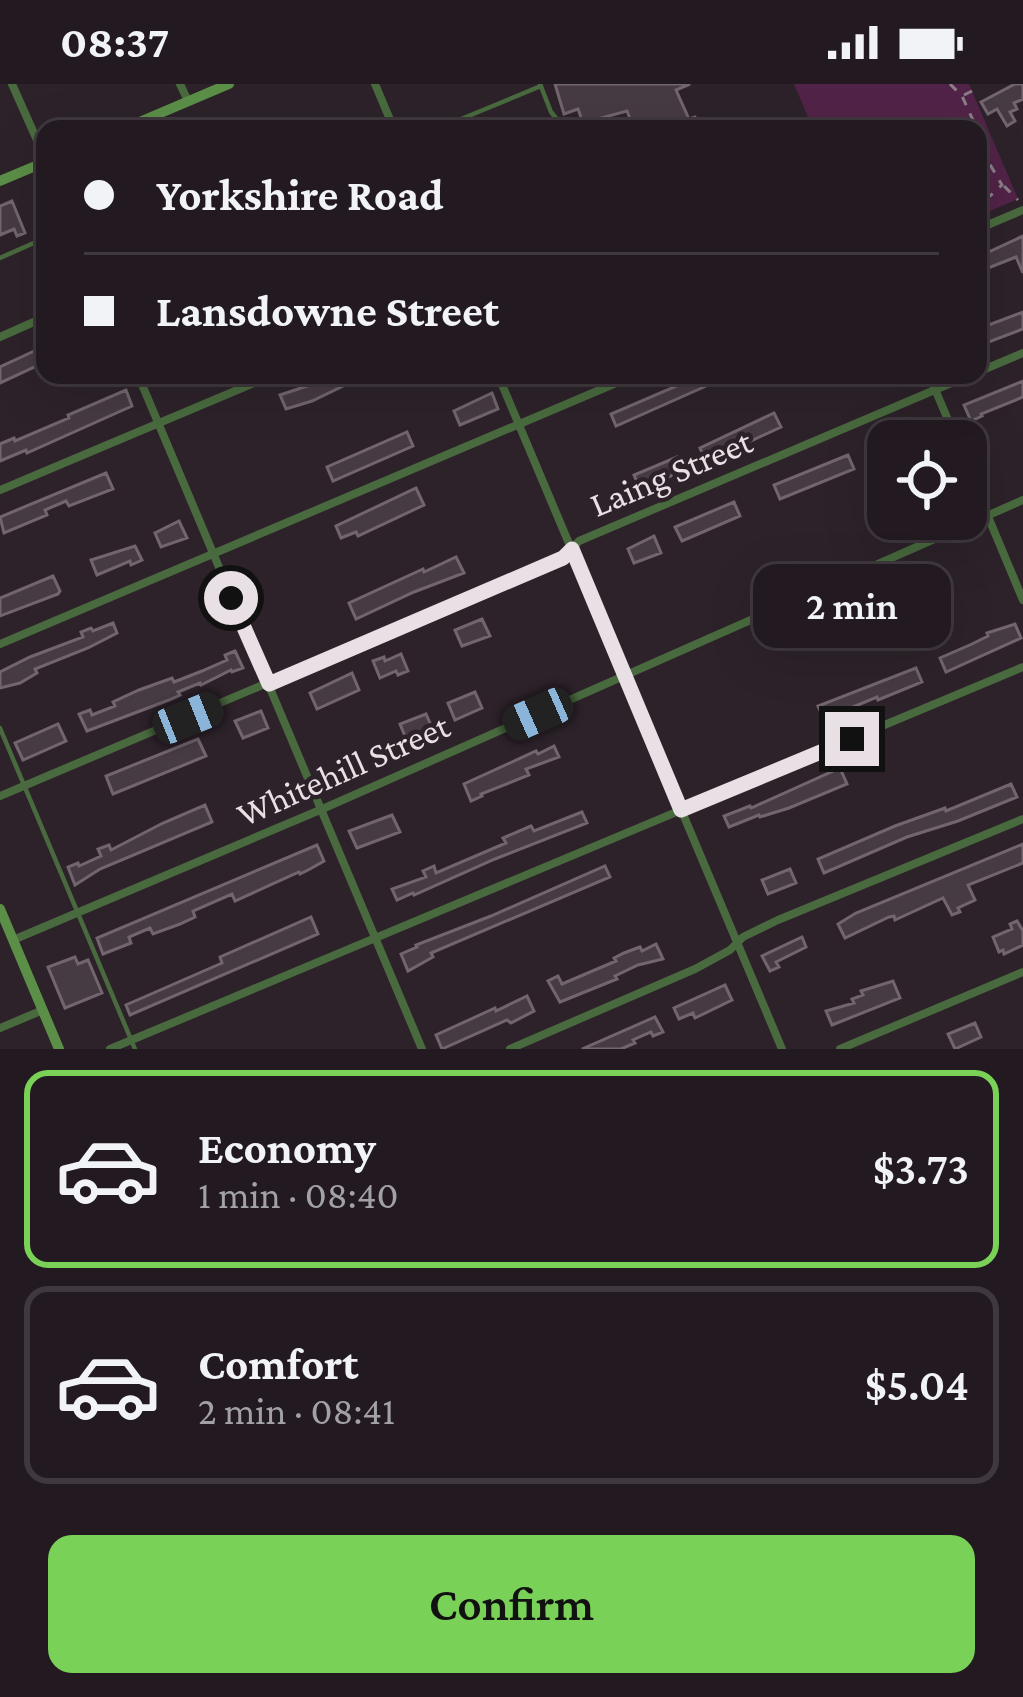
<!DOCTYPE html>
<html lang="en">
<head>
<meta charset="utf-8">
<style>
	:root { --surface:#221a20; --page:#2a2329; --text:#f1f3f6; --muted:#a2a1a5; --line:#3f383e; --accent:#79d157 }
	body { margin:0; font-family:"Crimson Pro",serif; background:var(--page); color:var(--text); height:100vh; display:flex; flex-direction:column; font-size:45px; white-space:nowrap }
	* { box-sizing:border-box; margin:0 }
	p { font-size:39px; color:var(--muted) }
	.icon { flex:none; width:66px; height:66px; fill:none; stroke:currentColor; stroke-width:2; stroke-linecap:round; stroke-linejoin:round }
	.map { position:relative; height:965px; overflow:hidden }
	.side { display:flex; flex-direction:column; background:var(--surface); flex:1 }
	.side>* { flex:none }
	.hud { position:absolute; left:36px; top:36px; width:951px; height:264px; border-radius:24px; box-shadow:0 12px 48px #0002,0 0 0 3px var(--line); display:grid; align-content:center; height:264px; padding:0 48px; background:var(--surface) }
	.tools { position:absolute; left:867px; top:336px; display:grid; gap:24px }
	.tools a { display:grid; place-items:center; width:120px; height:120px; border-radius:24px; background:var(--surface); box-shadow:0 12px 48px #0002,0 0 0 3px var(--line); font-size:60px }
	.end { position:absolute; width:54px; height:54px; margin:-27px; border:15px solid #e8e0e5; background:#111; box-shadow:0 0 0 6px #111 }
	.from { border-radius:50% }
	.bubble { position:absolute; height:84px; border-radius:24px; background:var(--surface); box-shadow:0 12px 48px #0002,0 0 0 3px var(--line); font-size:39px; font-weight:600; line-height:84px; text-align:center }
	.car { position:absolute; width:36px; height:72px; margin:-36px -18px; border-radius:15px; box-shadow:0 0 9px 3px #0007; background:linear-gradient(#222 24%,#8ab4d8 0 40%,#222 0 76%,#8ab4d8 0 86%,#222 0) }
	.hud b { display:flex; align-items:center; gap:42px; height:114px; font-size:45px }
	.hud b+b { border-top:3px solid var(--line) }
	.hud i { width:30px; height:30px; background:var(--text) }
	ul { padding:21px 0 0; list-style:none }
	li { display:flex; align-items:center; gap:36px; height:198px; margin:0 24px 18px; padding:0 24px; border:6px solid var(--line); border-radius:24px }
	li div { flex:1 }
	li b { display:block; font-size:45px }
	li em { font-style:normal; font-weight:600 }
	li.on { border-color:var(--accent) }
	li>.icon { width:108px; height:108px; stroke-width:1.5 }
	.primary-button { display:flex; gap:24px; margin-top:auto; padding:24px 48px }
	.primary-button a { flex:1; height:138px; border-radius:24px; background:var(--accent); color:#111; font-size:48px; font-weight:600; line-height:138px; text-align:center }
	.status { display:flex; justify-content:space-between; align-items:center; height:84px; padding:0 60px; background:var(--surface); direction:ltr }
	.status svg { height:33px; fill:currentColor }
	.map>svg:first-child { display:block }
	.green { fill:#522348 }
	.building { fill:#463a43; stroke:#72656e; stroke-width:3 }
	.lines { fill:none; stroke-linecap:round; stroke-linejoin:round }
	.path { stroke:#897f86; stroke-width:3; stroke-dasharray:9 9; stroke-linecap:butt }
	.lane { stroke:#496a3e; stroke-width:4.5 }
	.street { stroke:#496a3e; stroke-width:8 }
	.secondary { stroke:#5b8f48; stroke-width:10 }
	.route { stroke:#e8e0e5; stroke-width:15 }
	.labels { text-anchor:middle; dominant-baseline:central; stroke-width:9; stroke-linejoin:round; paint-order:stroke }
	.street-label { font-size:36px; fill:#e8e0e5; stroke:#2d222a }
</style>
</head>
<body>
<div class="status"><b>08:37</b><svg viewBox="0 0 49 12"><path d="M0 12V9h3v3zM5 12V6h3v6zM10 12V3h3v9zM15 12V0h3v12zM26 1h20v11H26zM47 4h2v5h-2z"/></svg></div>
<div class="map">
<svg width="1023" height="965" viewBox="0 0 1023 965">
	<rect width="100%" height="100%" fill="#2d222a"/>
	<!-- green -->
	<path class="green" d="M794,0h175l49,115 -40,17v-87h-165z"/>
	<!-- building -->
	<path class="building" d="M555,0h135l-14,6 13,29 6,-2 5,12h-66l-7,-18 -44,12 -5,-14 -14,5z
		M1015,0h8v15l-9,4 3,6 -7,3 5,9 -8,5 -10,-17 -9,5 -7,-12z
		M12,117l13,32 -8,3 -3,-7 -14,6v-29z
		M1023,152v37l-7,-16 -38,15v-15z
		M1023,228v17l-45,17v-17z
		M45,262v16l-45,21v-16z
		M323,291h43l-54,26 -26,8 -6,-14 30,-10 14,-7z
		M702,291h29l-115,51 -5,-12z
		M1023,297v16l-42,17 1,2 -11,5 -7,-16z
		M126,306l6,16 -105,47 -1,-3 -26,11v-17l14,-6 1,3 54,-23 -1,-3z
		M492,309l6,16 -38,16 -6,-14z
		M774,329l7,14 -75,35 -6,-14z
		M407,348l6,14 -80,35 -6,-14z
		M848,371l6,14 -74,30 -6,-14z
		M677,373l6,14 -43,18 -6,-14z
		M106,389l7,16 -44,17 -3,-5 -21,9 2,5 -43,18 -4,-16z
		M416,404l8,17 -66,31 -2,-4 -15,6 -5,-12z
		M734,418l6,14 -58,25 -7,-14z
		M179,437l8,17 -26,9 -6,-14z
		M654,452l7,17 -27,10 -6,-14z
		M135,462l7,14 -11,5 -1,-4 -33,14 -6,-15z
		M456,473l8,16 -50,19 -58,27 -7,-16 74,-34 1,3z
		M53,492l7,15 -2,3 -58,22v-18z
		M839,529l6,14 -26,13 -7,-17z
		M482,535l8,17 -28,10 -7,-16z
		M113,539l4,10 -29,15 -53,21 2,4 -17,10 -20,5v-16l30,-15 53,-20 -2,-5 10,-4 2,3z
		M1015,540l6,14 -75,34 -6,-14 32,-14 16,-8 -1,-3z
		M235,567l8,17 -11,4 -1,-2 -30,15 -1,-2 -22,9 2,3 -11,5 -82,31 -8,-17 11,-4 2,5 23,-9 -2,-4 26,-12 33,-12 2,4 28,-11 25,-11 -2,-5z
		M401,570l7,17 -10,4 -2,-4 -16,7 -7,-17 11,-4 1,4z
		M916,584l6,14 -44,18 -1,-3 -53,22 -6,-13z
		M352,589l7,17 -42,19 -7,-16z
		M475,608l7,16 -27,12 -7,-17z
		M261,627l7,17 -25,10 -8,-17z
		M426,630l7,16 -26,11 -7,-17z
		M58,640l8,17 -43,19 -8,-17z
		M198,655l8,17 -93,38 -7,-18z
		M554,662l5,11 -33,12 3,6 -48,19 1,2 -11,5 -7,-17 72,-33 2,3z
		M840,684l7,16 -58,24 -29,9 -1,-2 -30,12 -5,-11 26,-10 1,2z
		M1011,700l6,13 -59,24 -51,16 -83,36 -6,-14 77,-33 50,-18 1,3z
		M205,721l7,17 -112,47 -25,16 -7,-18 10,-4 1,3 22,-10 -3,-7 11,-4 2,5 52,-27z
		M582,728l5,11 -92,36 -81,36 -1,-2 -16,7 -5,-11 34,-12 -3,-6 11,-5 2,7 70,-30 -3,-5 28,-12 3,5z
		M392,731l8,17 -43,16 -8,-17z
		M1023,760v19l-55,22 7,15 -17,8 2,4 -8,3 -9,-17 -48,22 -1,-4 -5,1 -44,21 -7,-14 18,-11z
		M317,761l7,16 -14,8 -10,5 -1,-2 -64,29 -3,-7 -39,17 2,6 -15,7 -27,10 -3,-6 -21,9 2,6 -28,11 -6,-16z
		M605,782l5,11 -179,76 2,4 -25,14 -7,-17 16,-7 -1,-2 75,-29z
		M790,785l6,14 -28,11 -6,-14z
		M311,833l7,17 -188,81 -4,-10 96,-42 -2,-6z
		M1017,837l6,10v14l-19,9 -1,-4 -4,2 -6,-15 19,-8 -2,-5z
		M802,853l4,10 -30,15 3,5 -9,4 -8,-15z
		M656,860l7,15 -25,6 -23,11 2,3 -57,23 -12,-21 10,-5 4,8 54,-23 -2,-3 10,-5 16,-6 2,4z
		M75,873l3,7 10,-4 14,33 -37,15 -17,-41z
		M893,897l7,17 -68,27 -6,-14 28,-8 -2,-4 11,-4 -2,-4z
		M725,901l7,15 -37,18 -2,-5 -14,6 -5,-11z
		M527,912l7,15 -23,12 -4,-3 -65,29 -6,-14 59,-27 1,3z
		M655,933l8,15 -10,4 -2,-4 -18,8 2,3 -14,6h-39z
		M975,939l6,14 -26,12 -7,-15z"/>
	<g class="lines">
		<!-- path -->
		<path class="path" d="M950,0l12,12 15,33
			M964,11l10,-5
			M978,47l11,32 13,22 -12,11 -12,3
			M1004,102l14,14"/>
		<!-- lane -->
		<path class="lane" d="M540,0l11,28 14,17
			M437,45l104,-43
			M0,174l45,-20
			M0,644l135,321"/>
		<!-- street -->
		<path class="street" d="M12,0l33,74
			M180,0l8,17
			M375,0l19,45
			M978,145l45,-19
			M0,253l45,-20
			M978,288l45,-19
			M138,291l284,674
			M498,291l284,674
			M929,291l28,66
			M966,380l57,136
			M0,406l273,-115
			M0,560l635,-269
			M0,712l563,-238 16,-17 391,-166
			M13,856l307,-130 703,-310
			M0,944l43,-18
			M110,965l913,-382
			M510,965l185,-80 35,-19 13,-13 35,-17 245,-101
			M840,965l183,-77"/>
		<!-- secondary -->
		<path class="secondary" d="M123,45l106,-45
			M0,97l45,-19
			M0,825l59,140"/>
	</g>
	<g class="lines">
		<!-- route -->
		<path class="route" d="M231,514l38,86 294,-126 9,-9 109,261 171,-71"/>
	</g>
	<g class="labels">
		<!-- street labels -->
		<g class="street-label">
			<text transform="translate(671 389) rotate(-23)">Laing Street</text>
			<text transform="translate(343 686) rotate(-24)">Whitehill Street</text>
		</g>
	</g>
</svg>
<div class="tools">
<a><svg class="icon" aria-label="locate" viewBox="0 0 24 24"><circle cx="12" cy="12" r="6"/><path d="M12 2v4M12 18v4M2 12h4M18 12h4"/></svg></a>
</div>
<i class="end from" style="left:231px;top:514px"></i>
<i class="end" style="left:852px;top:655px"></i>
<div class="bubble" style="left:753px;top:480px;width:198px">2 min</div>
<i class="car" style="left:538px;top:630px;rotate:246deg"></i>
<i class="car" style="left:188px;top:634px;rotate:68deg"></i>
<div class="hud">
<b><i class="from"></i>Yorkshire Road</b>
<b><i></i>Lansdowne Street</b>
</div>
</div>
<section class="side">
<ul>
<li class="on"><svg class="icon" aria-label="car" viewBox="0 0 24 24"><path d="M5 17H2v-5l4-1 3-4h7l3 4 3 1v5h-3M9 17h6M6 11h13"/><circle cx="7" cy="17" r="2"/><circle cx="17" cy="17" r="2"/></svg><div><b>Economy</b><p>1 min · 08:40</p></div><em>$3.73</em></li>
<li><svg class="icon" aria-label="car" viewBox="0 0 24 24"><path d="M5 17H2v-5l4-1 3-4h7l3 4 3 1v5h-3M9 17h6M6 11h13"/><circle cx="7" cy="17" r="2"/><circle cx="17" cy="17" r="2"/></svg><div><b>Comfort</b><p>2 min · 08:41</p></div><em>$5.04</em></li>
</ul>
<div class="primary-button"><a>Confirm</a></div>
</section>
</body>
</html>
